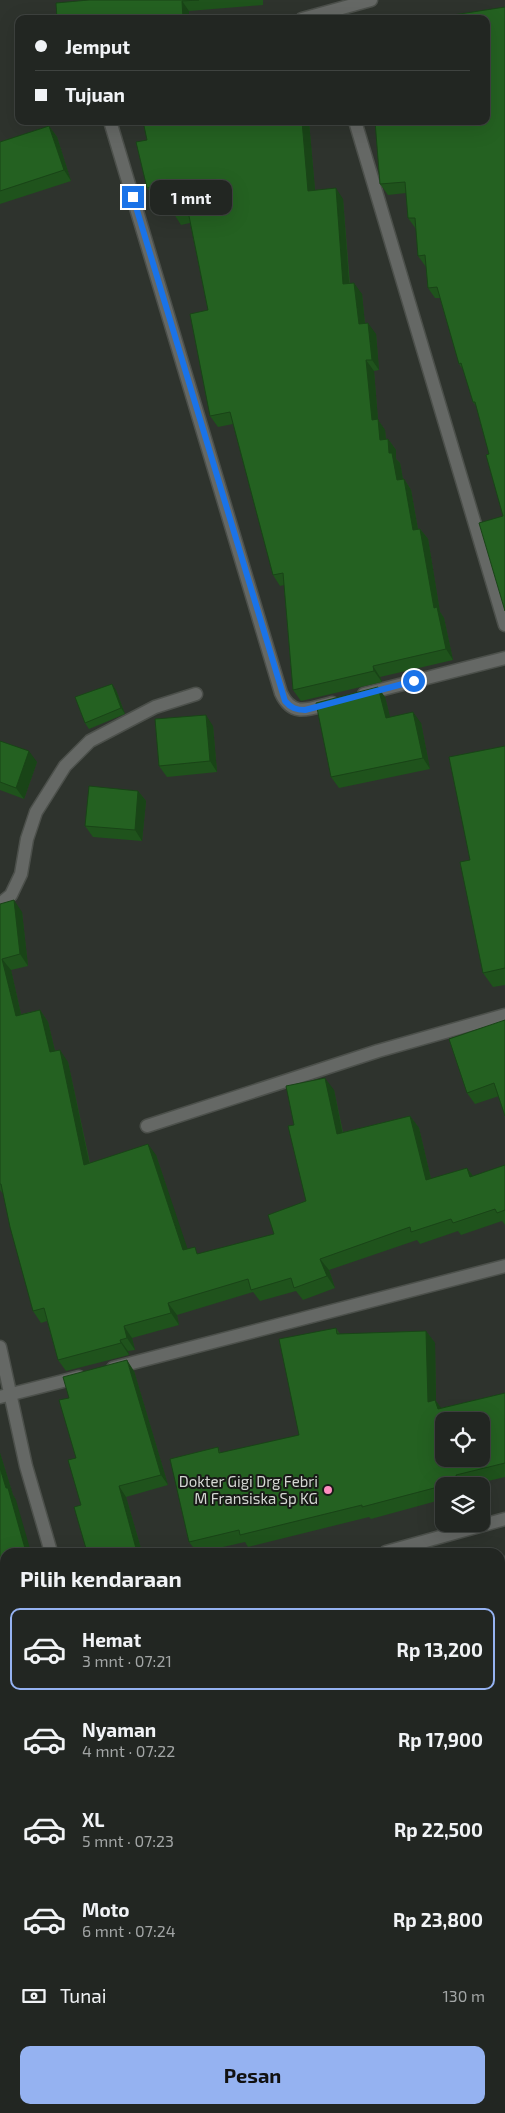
<!DOCTYPE html>
<html lang="id">
<head>
<meta charset="utf-8">
<style>
	:root { --surface:#222622; --page:#2e322f; --text:#f1f3f6; --muted:#a2a5a5; --line:#3f4340; --accent:#95b2f1 }
	body { margin:0; font-family:"Exo 2",sans-serif; background:var(--page); color:var(--text); height:100vh; display:flex; flex-direction:column; font-size:19px; white-space:nowrap }
	* { box-sizing:border-box; margin:0 }
	p { font-size:16px; color:var(--muted) }
	.icon { flex:none; width:28px; height:28px; fill:none; stroke:currentColor; stroke-width:2; stroke-linecap:round; stroke-linejoin:round }
	.map { position:relative; flex:1; overflow:hidden }
	.drawer { position:absolute; left:0px; top:1548px; width:505px; height:566px; display:flex; flex-direction:column; background:var(--surface); border-radius:15px 15px 0 0; box-shadow:0 5px 20px #0002,0 0 0 1px var(--line) }
	.drawer>* { flex:none }
	.banner { position:absolute; left:15px; top:15px; width:475px; height:110px; border-radius:10px; box-shadow:0 5px 20px #0002,0 0 0 1px var(--line); display:grid; align-content:center; height:110px; padding:0 20px; background:var(--surface) }
	.tools { position:absolute; left:435px; top:1412px; display:grid; gap:10px }
	.tools a { display:grid; place-items:center; width:55px; height:55px; border-radius:10px; background:var(--surface); box-shadow:0 5px 20px #0002,0 0 0 1px var(--line); font-size:25px }
	.end { position:absolute; width:22px; height:22px; margin:-11px; border:6px solid #1a73e8; background:#fff; box-shadow:0 0 0 2px #fff }
	.from { border-radius:50% }
	.bubble { position:absolute; height:35px; border-radius:10px; background:var(--surface); box-shadow:0 5px 20px #0002,0 0 0 1px var(--line); font-size:16px; font-weight:700; line-height:35px; text-align:center }
	.banner b { display:flex; align-items:center; gap:18px; height:48px; font-size:19px }
	.banner b+b { border-top:1px solid var(--line) }
	.banner i { width:12px; height:12px; background:var(--text) }
	ul { padding:0; list-style:none }
	li { display:flex; align-items:center; gap:15px; height:82px; margin:0 10px 8px; padding:0 10px; border:2px solid transparent; border-radius:10px }
	li div { flex:1 }
	li b { display:block; font-size:19px }
	li em { font-style:normal; font-weight:700 }
	li.active { border-color:var(--accent) }
	li>.icon { width:45px; height:45px; stroke-width:1.5 }
	h2 { padding:0 20px; font-size:22px; line-height:60px }
	.pay { display:flex; align-items:center; gap:12px; height:55px; padding:0 20px; font-size:19px }
	.pay p { margin-inline-start:auto }
	.primary-button { display:flex; gap:10px; margin-top:auto; padding:10px 20px }
	.primary-button a { flex:1; height:58px; border-radius:10px; background:var(--accent); color:#111; font-size:20px; font-weight:700; line-height:58px; text-align:center }
	.map>svg:first-child { display:block }
	.lines { fill:none; stroke-linecap:round; stroke-linejoin:round }
	.minor-casing { stroke:#4c504b; stroke-width:15 }
	.minor { stroke:#656865; stroke-width:12 }
	.wall { fill:#1f531c }
	.shaded-wall { fill:#194417 }
	.building { fill:#246121; stroke:#194417; fill-rule:evenodd }
	.route { stroke:#1a73e8; stroke-width:6 }
	.poi-dot { fill:#fd8ec0; stroke:#181a17; stroke-width:2 }
	.labels { text-anchor:middle; dominant-baseline:central; stroke-width:4; stroke-linejoin:round; paint-order:stroke }
	.poi-label { font-size:15px; fill:#d3d6d2; stroke:#181a17; text-anchor:end }
</style>
</head>
<body>
<div class="map">
<svg width="505" height="2113" viewBox="0 0 505 2113">
	<rect width="100%" height="100%" fill="#2e332d"/>
	<g class="lines">
		<!-- minor casing -->
		<g class="minor-casing">
			<path id="minor" d="M302,19l69,-19
				M110,121l171,572c12,26 30,15 51,10
				M355,121l150,504
				M364,694l141,-36
				M0,904l11,-9 10,-21 6,-35 9,-27 29,-46 25,-25 65,-34 41,-13
				M147,1126l231,-75 127,-36
				M0,1347l26,119 25,86
				M113,1368l392,-102
				M0,1397l79,-20
				M386,1552l119,-33
				M500,1564l5,-1
				M0,1655l5,-2
				M0,1696l5,-1
				M500,1799l5,-1
				M194,2109l1,4
				M460,2109l1,4"/>
		</g>
		<!-- minor -->
		<use href="#minor" class="minor"/>
	</g>
	<!-- wall -->
	<path class="wall" d="M89,0h174v5l-74,6v8h-132z
		M505,7l-2,509 -14,-62 -13,-48 -3,-4 -9,-31 -5,-7 -19,-66h-5l-7,-10 -2,-21 -8,-11 -2,-27 -8,-11 -2,-25 -18,2 -8,-11z
		M309,122l6,68 28,9 7,85 12,10 3,30 11,10 3,36 -5,1 4,49 7,10 1,10 2,-1 8,11v9l4,4 3,16h1l7,11 7,39h2l8,10 12,73 4,6 9,42 -73,17 2,5 -81,19 -8,-11 -9,-105 -4,1 -7,-11 -40,-151 -15,3 -8,-11 -2,-106 -18,-87 -9,2 -7,-11 -5,-19 -14,4 -8,-11z
		M49,126l8,11 14,44 -71,23v-62z
		M116,690l9,24 -36,15 -4,-6z
		M385,697l5,20 31,6 9,46 -91,19 -8,-11z
		M213,726l4,46 -50,5 -8,-11z
		M0,741l37,21 -13,37 -24,-9z
		M505,746v239l-12,2 -10,-14 -13,-113z
		M138,791l8,10 -4,40 -49,-4 -8,-11z
		M0,904l22,8 6,54 -17,4 10,44 19,-4 8,12 7,29 13,11 22,101 66,-8 31,94 13,5 74,-20 32,-33 -12,-76 40,-35 9,42 67,-16 9,12 12,51 36,-11 6,8 32,-11v60l-3,-4 -41,14 -3,-4 -38,13 -3,-4 -88,30 6,18 -32,12 -7,-9 -36,10 -7,-9 -76,23 2,10 -47,13 3,12 -7,1 1,4 -63,16 -8,-11 -11,-39 -6,2 -8,-12 -29,-116 -4,-5z
		M505,1020l-6,76 -24,8 -8,-11z
		M336,1328l4,6 86,-3 9,12 1,58 5,7 64,-15v84l-38,9h-23v13l-73,20 -2,-2 -121,30 -3,-5 -44,10h-4l-8,-10 29,-95 3,6 78,-18z
		M134,1371l34,114 -42,12 16,55h-55l-18,-154z
		M0,1453l13,42 3,5 -11,52v88l-5,1z
		M505,1591v172l-5,1v-74h2z
		M19,2109h74l-9,2v2h-64z"/>
	<!-- shaded-wall -->
	<path class="shaded-wall" d="M182,1l7,10v8h-6z
		M302,121h6l1,1 7,79 -8,-10z
		M49,126l8,11 14,44 -7,-11z
		M336,188l7,11 7,96 -7,-11z
		M354,283l8,11 4,41 -7,-11z
		M368,323l8,11 3,36 -7,-10z
		M366,360l8,11 4,49 7,10 2,21 -7,-11 -8,-20z
		M388,439l8,11v9l4,4 5,28 -8,-11 -8,-27z
		M404,479l7,11 9,51 -7,-11z
		M420,529l8,10 12,73 4,6 9,42 -7,-11 -12,-41z
		M373,666l7,11 2,5 -8,-11z
		M112,684l4,6 9,24 -4,-6z
		M378,687l7,10 8,32 -7,-11z
		M413,712l8,11 9,46 -7,-11z
		M206,715l7,11 4,46 -7,-11z
		M29,751l8,11 -13,37 -8,-11z
		M138,791l8,10 -4,40 -7,-11z
		M14,900l8,12 6,54 -8,-12z
		M2,959l9,11 13,58 -8,-12z
		M40,1010l8,12 10,42 -8,-12z
		M60,1050l8,12 24,114 -8,-11z
		M325,1078l9,12 11,56 -8,-12z
		M410,1116l9,12 15,64 -8,-12z
		M148,1144l8,11 36,107 -9,-12z
		M467,1168l8,11 -5,-2z
		M320,1259l9,11 6,18 -8,-12z
		M168,1303l9,12 2,10 -8,-12z
		M124,1326l8,12 3,12 -8,-12z
		M426,1331l9,12 1,58 8,11 2,8 -18,-18z
		M120,1340l8,11 1,4 -8,-12z
		M127,1360l7,11 34,114 -7,-10z
		M0,1453l13,42 3,5 15,52h-5l-26,-84z
		M456,1475l7,11h-3l-3,-4z
		M119,1486l7,11 16,55h-5z
		M78,2109h4l2,4h-5z
		M413,2109h6l1,4h-6z"/>
	<!-- building -->
	<path class="building" d="M89,0h110l-17,1 1,18h-126l-1,-16z
		M505,7v604l-26,-88 24,-7 -17,-61 3,-1 -14,-52h-2l-12,-39 -2,1 -22,-77 -9,1 -3,-33 -7,1 -3,-38h-7l-3,-36 -25,2 -5,-63h111v-102h-33v-4z
		M143,121h159l6,70 28,-3 7,96 11,-1 5,41 9,-1 4,37h-6l6,60 6,-1 2,21 8,-1 1,14h3l5,27 7,-1 9,51 7,-1 14,79 3,-1 9,42 -73,17 1,5 -81,19 -10,-117 -10,2 -43,-163 -20,4 -20,-102 18,-4 -20,-99 -14,3 -7,-30 -20,4 -11,-46 11,-2z
		M49,126l15,44 -64,21v-49z
		M112,684l9,24 -36,15 -10,-26z
		M378,687l8,31 27,-6 10,46 -92,19 -15,-74z
		M206,715l4,46 -51,5 -4,-47z
		M0,741l29,10 -13,37 -16,-6z
		M505,746v222l-22,5 -23,-111 10,-2 -21,-103z
		M89,786l49,5 -3,39 -50,-4z
		M14,900l6,54 -18,5 14,57 24,-6 10,42 10,-2 24,115 64,-21 35,106 12,-3 2,7 77,-20 -6,-19 38,-14 -18,-75 6,-1 -8,-39 39,-8 12,56 73,-18 16,64 41,-12 3,9 35,-12v45l-8,3 -2,-4 -42,14 -2,-4 -40,13 -1,-5 -90,32 7,17 -33,12 -3,-10 -40,12 -3,-11 -80,24 3,10 -47,13 3,12 -7,2 1,3 -63,17 -14,-52 -11,3 -23,-84 -9,-43h-1v-280z
		M505,1020v96l-11,-33 -27,10 -18,-54z
		M336,1328l1,6 89,-3 2,71 7,-2 3,9 67,-16v70l-49,12 1,7 -95,25v-2l-122,30 -1,-5 -50,12 -19,-83 48,-12 1,6 80,-18 -20,-96zM444,1421h37v38h-37z
		M127,1360l34,115 -42,11 18,66h-50l-13,-45 7,-2 -13,-45 8,-2 -17,-58 10,-2 -6,-21z
		M0,1468l6,20h2l18,64h-21v74l-5,1z
		M505,1591v158l-5,2v-61h2l-2,-12v-86z
		M0,1722h1l2,4 2,-1v349h-1l-4,-14z
		M505,1826v285h-2l-3,-11v-272z
		M19,2109h59l1,4h-59z
		M261,2109h152l1,4h-152z"/>
	<g class="lines">
		<!-- route -->
		<path class="route" d="M133,197l152,504c6,7 11,9 20,9l109,-29"/>
	</g>
	<!-- markers -->
	<circle class="poi-dot" cx="328" cy="1490" r="5"/>
	<g class="labels">
		<!-- poi labels -->
		<g class="poi-label">
			<text x="318" y="1481">Dokter Gigi Drg Febri<tspan x="318" dy="17">M Fransiska Sp KG</tspan></text>
		</g>
	</g>
</svg>
<div class="tools">
<a><svg class="icon" aria-label="locate" viewBox="0 0 24 24"><circle cx="12" cy="12" r="6"/><path d="M12 2v4M12 18v4M2 12h4M18 12h4"/></svg></a>
<a><svg class="icon" aria-label="layers" viewBox="0 0 24 24"><path d="M12 4l9 5-9 5-9-5zM3 14l9 5 9-5"/></svg></a>
</div>
<i class="end from" style="left:414px;top:681px"></i>
<i class="end" style="left:133px;top:197px"></i>
<div class="bubble" style="left:150px;top:180px;width:82px">1 mnt</div>
<div class="banner">
<b><i class="from"></i>Jemput</b>
<b><i></i>Tujuan</b>
</div>
<section class="drawer">
<h2>Pilih kendaraan</h2>
<ul>
<li class="active"><svg class="icon" aria-label="car" viewBox="0 0 24 24"><path d="M5 17H2v-5l4-1 3-4h7l3 4 3 1v5h-3M9 17h6M6 11h13"/><circle cx="7" cy="17" r="2"/><circle cx="17" cy="17" r="2"/></svg><div><b>Hemat</b><p>3 mnt · 07:21</p></div><em>Rp 13,200</em></li>
<li><svg class="icon" aria-label="car" viewBox="0 0 24 24"><path d="M5 17H2v-5l4-1 3-4h7l3 4 3 1v5h-3M9 17h6M6 11h13"/><circle cx="7" cy="17" r="2"/><circle cx="17" cy="17" r="2"/></svg><div><b>Nyaman</b><p>4 mnt · 07:22</p></div><em>Rp 17,900</em></li>
<li><svg class="icon" aria-label="car" viewBox="0 0 24 24"><path d="M5 17H2v-5l4-1 3-4h7l3 4 3 1v5h-3M9 17h6M6 11h13"/><circle cx="7" cy="17" r="2"/><circle cx="17" cy="17" r="2"/></svg><div><b>XL</b><p>5 mnt · 07:23</p></div><em>Rp 22,500</em></li>
<li><svg class="icon" aria-label="car" viewBox="0 0 24 24"><path d="M5 17H2v-5l4-1 3-4h7l3 4 3 1v5h-3M9 17h6M6 11h13"/><circle cx="7" cy="17" r="2"/><circle cx="17" cy="17" r="2"/></svg><div><b>Moto</b><p>6 mnt · 07:24</p></div><em>Rp 23,800</em></li>
</ul>
<div class="pay"><svg class="icon" aria-label="cash" viewBox="0 0 24 24"><path d="M3 7h18v10H3z"/><circle cx="12" cy="12" r="2"/></svg>Tunai<p>130 m</p></div>
<div class="primary-button"><a>Pesan</a></div>
</section>
</div>
</body>
</html>
